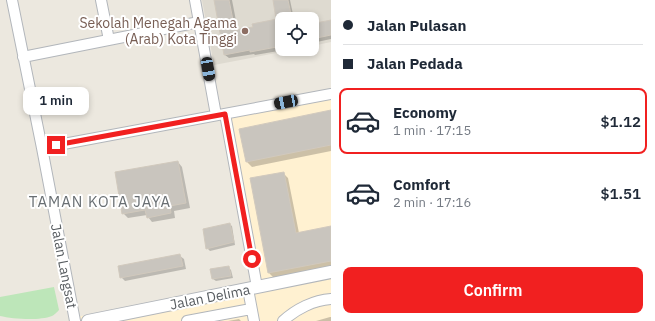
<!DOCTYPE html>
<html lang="en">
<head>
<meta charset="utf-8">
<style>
	:root { --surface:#fff; --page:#f2f2f3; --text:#1f2937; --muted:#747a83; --line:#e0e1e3; --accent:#f12020 }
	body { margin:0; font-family:"IBM Plex Sans",sans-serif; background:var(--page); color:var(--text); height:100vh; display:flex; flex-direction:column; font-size:15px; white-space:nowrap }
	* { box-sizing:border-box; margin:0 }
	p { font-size:13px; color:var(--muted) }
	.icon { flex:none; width:22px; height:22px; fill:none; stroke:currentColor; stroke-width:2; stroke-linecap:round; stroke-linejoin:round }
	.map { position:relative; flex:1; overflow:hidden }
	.details { display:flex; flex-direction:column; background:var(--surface); width:324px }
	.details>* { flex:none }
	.guide { display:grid; align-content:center; height:88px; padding:0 12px; background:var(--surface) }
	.fabs { position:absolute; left:275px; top:12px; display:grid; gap:8px }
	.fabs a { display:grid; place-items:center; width:44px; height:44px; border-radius:8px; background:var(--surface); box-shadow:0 2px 6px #0003; font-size:20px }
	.end { position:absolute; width:18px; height:18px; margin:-9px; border:5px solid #f12020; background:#fff; box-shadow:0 0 0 2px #fff }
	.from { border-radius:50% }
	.bubble { position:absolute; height:28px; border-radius:8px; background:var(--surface); box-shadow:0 2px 6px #0003; font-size:13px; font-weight:600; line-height:28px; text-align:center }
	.car { position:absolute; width:12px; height:24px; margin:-12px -6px; border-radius:5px; box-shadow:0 0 3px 1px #0007; background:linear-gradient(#222 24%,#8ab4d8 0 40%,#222 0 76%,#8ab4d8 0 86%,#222 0) }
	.guide b { display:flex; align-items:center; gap:14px; height:38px; font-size:15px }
	.guide b+b { border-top:1px solid var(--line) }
	.guide i { width:10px; height:10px; background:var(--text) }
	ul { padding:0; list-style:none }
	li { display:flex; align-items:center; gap:12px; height:66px; margin:0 8px 6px; padding:0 4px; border:2px solid transparent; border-radius:8px }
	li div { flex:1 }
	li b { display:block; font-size:15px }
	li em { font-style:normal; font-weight:600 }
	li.on { border-color:var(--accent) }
	li>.icon { width:36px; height:36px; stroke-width:1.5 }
	.action { display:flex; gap:8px; margin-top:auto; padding:8px 12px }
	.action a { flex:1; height:46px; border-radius:8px; background:var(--accent); color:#fff; font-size:16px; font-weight:600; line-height:46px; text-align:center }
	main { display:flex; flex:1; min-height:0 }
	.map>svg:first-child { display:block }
	.commercial { fill:#fff1d1 }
	.education { fill:#dedad0 }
	.green { fill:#bde6b9 }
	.shadow { fill:#0003 }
	.building { fill:#c9c5be; stroke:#d1c9bd }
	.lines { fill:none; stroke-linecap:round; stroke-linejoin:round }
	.minor-casing { stroke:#b2b6bb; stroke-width:12 }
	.tertiary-casing { stroke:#b2b6bb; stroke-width:14 }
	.minor { stroke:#fff; stroke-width:10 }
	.tertiary { stroke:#fff; stroke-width:12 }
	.route { stroke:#f12020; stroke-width:5 }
	.education-dot { fill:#8d6e63; stroke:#fff; stroke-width:1.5 }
	.labels { text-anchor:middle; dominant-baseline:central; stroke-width:4; stroke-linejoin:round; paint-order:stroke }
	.education-label { font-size:14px; fill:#785e54; stroke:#fff; text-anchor:end }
	.street-label { font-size:14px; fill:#585d61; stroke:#fff }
	.neighbourhood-label { font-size:15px; letter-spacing:1px; fill:#696f73; stroke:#fff }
</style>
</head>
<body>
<main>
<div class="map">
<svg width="331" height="321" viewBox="0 0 331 321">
	<rect width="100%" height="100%" fill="#ece8df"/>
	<!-- commercial -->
	<path class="commercial" d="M331,90v231h-260v-3l182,-35 -32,-173z"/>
	<!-- education -->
	<path class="education" d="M202,0h129v42l-19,4v-27h-30v30h15l-83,16z"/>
	<!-- green -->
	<path class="green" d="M54,287l5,23c-2,2 -5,5 -7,6 -13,5 -39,3 -52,0v-19z"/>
	<!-- shadow -->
	<path class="shadow" d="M215,0h17l6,31 16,-3 24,-8 -4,-20h16l4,19h-12v30h8l-35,6 -1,-1 -25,4 -4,-3z
		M331,21v18l-19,4v-15l5,-1z
		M331,111v40l-79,16 -5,-5z
		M178,162l4,5 8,41 -16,3 1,7 -23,4 -4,-5 -1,-2 -19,3 -5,-5z
		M283,173l5,5 11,55 32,-6v39l-57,12 -5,-5z
		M229,224l3,2 3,19 -25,6 -3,-3z
		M180,256l4,3 2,10 -61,12 -4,-4z
		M228,267l3,3 2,8 -17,3 -3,-2 -1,-9z
		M330,317h1v4h-15z
		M239,319l2,2h-13z"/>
	<!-- building -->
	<path class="building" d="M214,0h15l6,30 18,-3 -1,-3 25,-5h-1l-3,-19h15l4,19h-10v27l-32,6v-2l-26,5z
		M331,20v15l-19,4v-12h4v-4z
		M331,110v35l-85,17 -7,-33z
		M178,161l8,42 -16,3 1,7 -24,5 -2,-8 -23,4 -7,-42z
		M284,172l12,61 35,-7v35l-63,12 -18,-95z
		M230,223l4,19 -28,7 -3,-20z
		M180,254l3,12 -63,12 -2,-12z
		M229,266l2,10 -19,3 -2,-10z"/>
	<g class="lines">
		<!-- minor casing -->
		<g class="minor-casing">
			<path id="minor" d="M12,0l30,148 33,173
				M101,0l8,40
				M195,0l21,115
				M23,57l176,-35
				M225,114l32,173
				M42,148l289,-54
				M248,289l6,32
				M187,321l64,-12
				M283,321c13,-12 31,-21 48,-22"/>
		</g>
		<!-- tertiary casing -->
		<g class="tertiary-casing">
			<path id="tertiary" d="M88,321l243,-49"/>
		</g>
		<!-- minor -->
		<use href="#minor" class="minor"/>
		<!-- tertiary -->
		<use href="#tertiary" class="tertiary"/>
	</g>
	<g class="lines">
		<!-- route -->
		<path class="route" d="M56,145l169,-31 27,145"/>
	</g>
	<!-- markers -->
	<circle class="education-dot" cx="245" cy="31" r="4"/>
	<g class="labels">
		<!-- education labels -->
		<g class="education-label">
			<text x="237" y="23">Sekolah Menegah Agama<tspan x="237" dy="16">(Arab) Kota Tinggi</tspan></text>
		</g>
		<!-- street labels -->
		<g class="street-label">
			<text transform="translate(64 266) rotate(79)">Jalan Langsat</text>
			<text transform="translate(210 297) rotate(-11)">Jalan Delima</text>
		</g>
		<!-- neighbourhood labels -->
		<g class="neighbourhood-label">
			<text x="100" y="201">TAMAN KOTA JAYA</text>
		</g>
	</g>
</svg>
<div class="fabs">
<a><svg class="icon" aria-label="locate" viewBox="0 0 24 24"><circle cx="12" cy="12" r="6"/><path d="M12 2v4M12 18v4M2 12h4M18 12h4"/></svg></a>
</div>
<i class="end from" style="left:252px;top:259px"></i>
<i class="end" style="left:56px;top:145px"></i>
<div class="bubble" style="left:23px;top:87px;width:66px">1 min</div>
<i class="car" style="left:208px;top:69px;rotate:170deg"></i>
<i class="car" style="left:286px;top:102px;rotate:259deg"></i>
</div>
<section class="details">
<div class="guide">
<b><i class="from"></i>Jalan Pulasan</b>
<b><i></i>Jalan Pedada</b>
</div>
<ul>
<li class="on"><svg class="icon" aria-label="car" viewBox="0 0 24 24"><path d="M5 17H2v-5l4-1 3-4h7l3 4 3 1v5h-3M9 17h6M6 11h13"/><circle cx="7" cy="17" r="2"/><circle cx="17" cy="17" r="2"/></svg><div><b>Economy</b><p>1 min · 17:15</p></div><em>$1.12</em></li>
<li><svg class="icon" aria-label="car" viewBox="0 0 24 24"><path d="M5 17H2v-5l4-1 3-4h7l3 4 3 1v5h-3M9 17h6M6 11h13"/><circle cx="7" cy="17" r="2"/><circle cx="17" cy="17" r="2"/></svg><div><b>Comfort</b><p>2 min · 17:16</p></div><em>$1.51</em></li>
</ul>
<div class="action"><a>Confirm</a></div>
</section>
</main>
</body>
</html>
